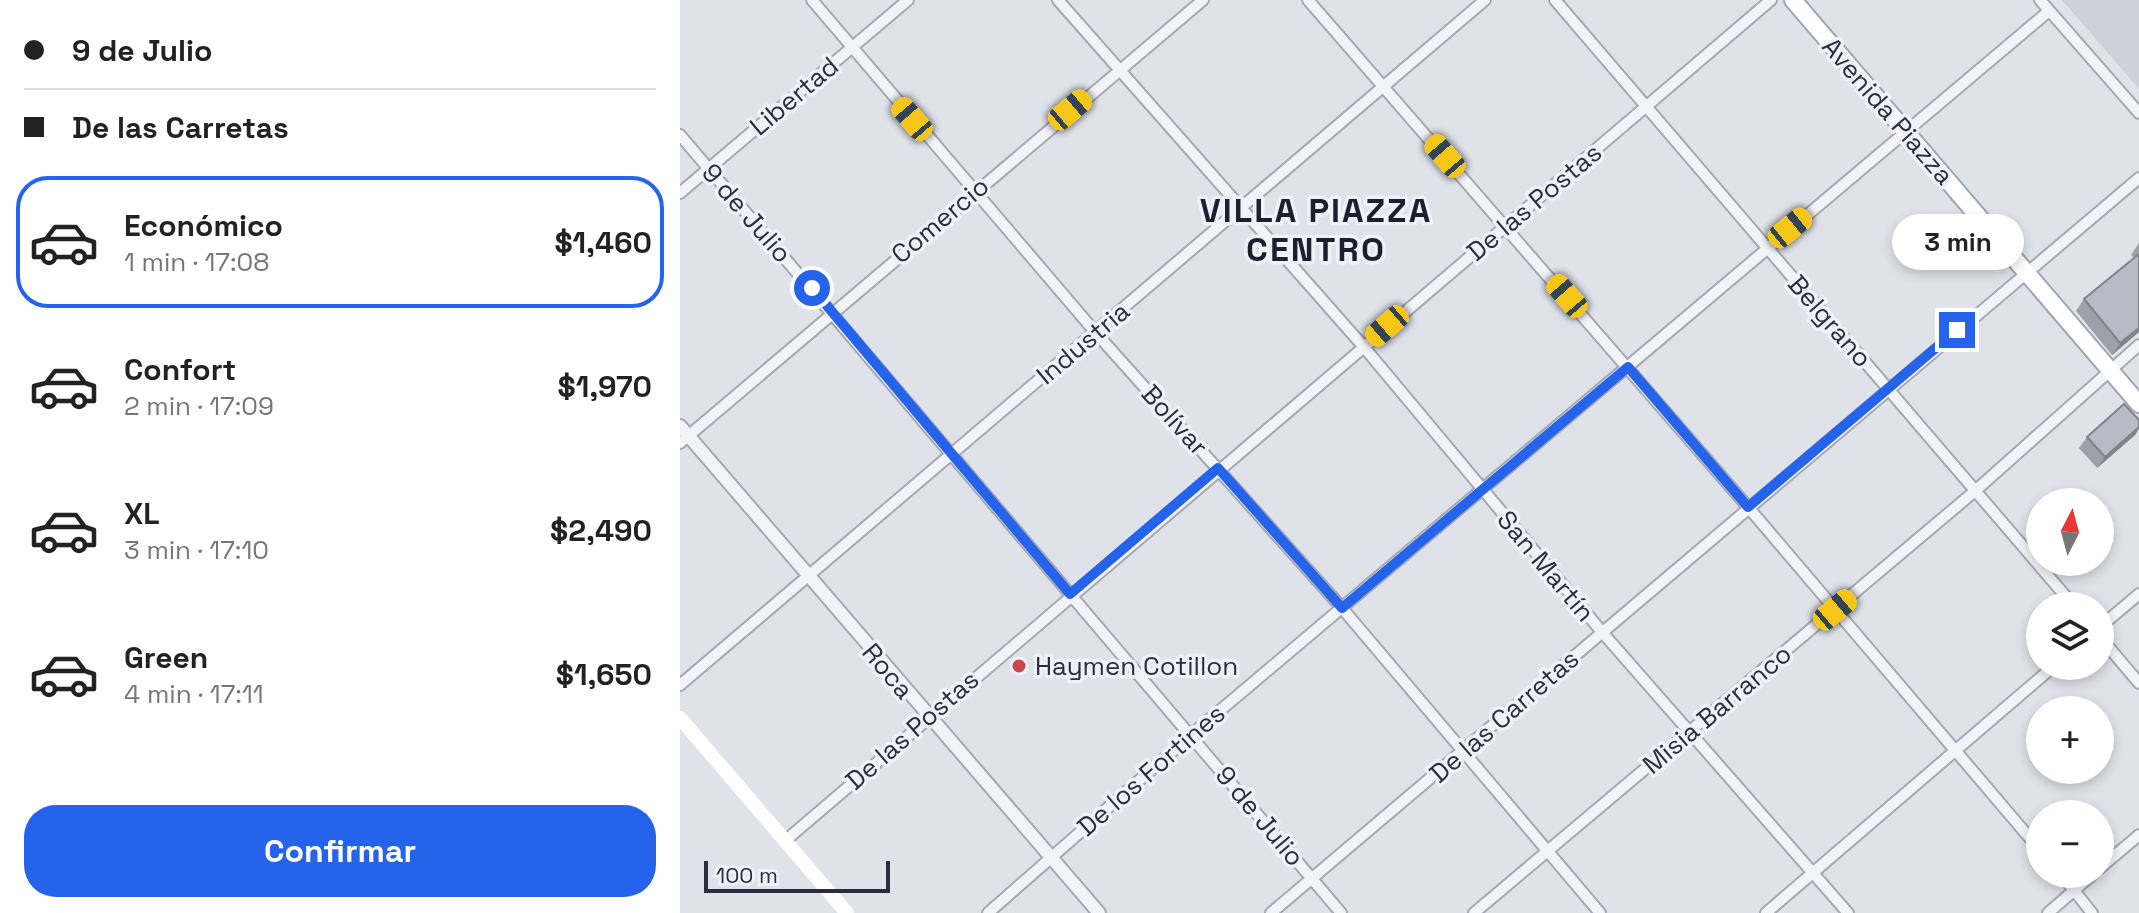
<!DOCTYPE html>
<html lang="es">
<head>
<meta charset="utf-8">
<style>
	:root { --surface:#fff; --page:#f6f6f6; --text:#222; --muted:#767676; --line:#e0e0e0; --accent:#2563eb }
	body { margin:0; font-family:"Space Grotesk",sans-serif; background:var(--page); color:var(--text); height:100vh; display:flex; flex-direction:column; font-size:30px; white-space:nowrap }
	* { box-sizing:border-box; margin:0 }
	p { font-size:26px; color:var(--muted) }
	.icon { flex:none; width:44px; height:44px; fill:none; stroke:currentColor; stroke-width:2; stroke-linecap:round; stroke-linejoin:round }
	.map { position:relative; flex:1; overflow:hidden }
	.drawer { display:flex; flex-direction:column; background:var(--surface); width:680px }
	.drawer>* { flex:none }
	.hud { display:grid; align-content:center; height:176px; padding:0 24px; background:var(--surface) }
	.needle { width:52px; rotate:6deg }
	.fabs { position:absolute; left:1346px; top:488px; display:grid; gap:16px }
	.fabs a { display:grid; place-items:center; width:88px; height:88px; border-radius:50%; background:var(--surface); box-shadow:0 4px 12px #0003; font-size:40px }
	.scale { position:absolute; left:24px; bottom:20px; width:186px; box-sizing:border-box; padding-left:8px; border:4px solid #292e3f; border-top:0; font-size:22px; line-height:28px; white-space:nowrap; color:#292e3f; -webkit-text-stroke:6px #eff1f6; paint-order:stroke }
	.end { position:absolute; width:36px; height:36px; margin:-18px; border:10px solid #2563eb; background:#fff; box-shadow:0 0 0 4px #fff }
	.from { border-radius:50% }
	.bubble { position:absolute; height:56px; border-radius:28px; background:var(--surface); box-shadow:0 4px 12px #0003; font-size:26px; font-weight:600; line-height:56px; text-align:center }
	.car { position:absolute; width:24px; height:48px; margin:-24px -12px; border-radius:10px; box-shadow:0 0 6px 2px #0007; background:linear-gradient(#f5c518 24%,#345 0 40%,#f5c518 0 76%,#345 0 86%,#f5c518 0) }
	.hud b { display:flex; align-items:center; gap:28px; height:76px; font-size:30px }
	.hud b+b { border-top:2px solid var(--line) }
	.hud i { width:20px; height:20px; background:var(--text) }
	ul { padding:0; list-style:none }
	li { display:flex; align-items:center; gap:24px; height:132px; margin:0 16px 12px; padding:0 8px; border:4px solid transparent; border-radius:32px }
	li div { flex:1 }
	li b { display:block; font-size:30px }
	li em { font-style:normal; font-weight:600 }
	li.selected { border-color:var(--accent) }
	li>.icon { width:72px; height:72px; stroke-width:1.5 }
	.action { display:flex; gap:16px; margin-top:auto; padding:16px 24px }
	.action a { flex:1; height:92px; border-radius:32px; background:var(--accent); color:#fff; font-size:32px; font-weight:600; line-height:92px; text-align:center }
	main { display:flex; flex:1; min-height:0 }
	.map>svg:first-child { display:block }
	.built { fill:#cdd1da }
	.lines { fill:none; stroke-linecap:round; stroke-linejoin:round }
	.minor-casing { stroke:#a5a8b2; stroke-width:14 }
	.tertiary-casing { stroke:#a5a8b2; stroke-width:16 }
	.primary-casing { stroke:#9fa5b3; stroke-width:20 }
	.minor { stroke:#f2f3f7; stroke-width:10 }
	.tertiary { stroke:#f2f3f7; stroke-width:12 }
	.secondary { stroke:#fff; stroke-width:14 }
	.primary { stroke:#fff; stroke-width:16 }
	.wall { fill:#9da1a9 }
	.shaded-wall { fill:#80838a }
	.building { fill:#b7bbc5; stroke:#80838a; stroke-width:2 }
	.route { stroke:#2563eb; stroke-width:10 }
	.poi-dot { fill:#ca474e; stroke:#eff1f6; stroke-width:3 }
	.labels { text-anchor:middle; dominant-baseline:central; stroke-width:7; stroke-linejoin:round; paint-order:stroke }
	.street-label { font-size:26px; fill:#292e3f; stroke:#eff1f6 }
	.poi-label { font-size:26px; fill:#292e3f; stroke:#eff1f6; text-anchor:start }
	.district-label { font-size:34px; font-weight:bold; letter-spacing:2px; fill:#1b2030; stroke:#eff1f6 }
</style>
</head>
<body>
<main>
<section class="drawer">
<div class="hud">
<b><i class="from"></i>9 de Julio</b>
<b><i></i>De las Carretas</b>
</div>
<ul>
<li class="selected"><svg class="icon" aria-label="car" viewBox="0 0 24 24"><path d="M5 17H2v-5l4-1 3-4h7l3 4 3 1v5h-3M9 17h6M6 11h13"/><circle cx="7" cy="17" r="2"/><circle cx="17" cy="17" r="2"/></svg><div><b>Económico</b><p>1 min · 17:08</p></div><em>$1,460</em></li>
<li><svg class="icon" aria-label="car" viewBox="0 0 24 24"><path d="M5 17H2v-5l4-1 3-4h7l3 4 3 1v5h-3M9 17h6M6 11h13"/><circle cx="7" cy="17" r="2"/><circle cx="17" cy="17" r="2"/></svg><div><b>Confort</b><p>2 min · 17:09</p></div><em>$1,970</em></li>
<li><svg class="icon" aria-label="car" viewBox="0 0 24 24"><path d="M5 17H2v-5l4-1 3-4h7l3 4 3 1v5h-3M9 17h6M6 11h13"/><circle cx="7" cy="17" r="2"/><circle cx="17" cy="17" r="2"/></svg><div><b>XL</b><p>3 min · 17:10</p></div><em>$2,490</em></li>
<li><svg class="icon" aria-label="car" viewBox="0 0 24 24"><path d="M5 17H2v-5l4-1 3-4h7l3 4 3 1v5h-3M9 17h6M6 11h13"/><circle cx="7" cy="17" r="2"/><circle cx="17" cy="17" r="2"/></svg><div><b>Green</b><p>4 min · 17:11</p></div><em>$1,650</em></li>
</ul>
<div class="action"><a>Confirmar</a></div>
</section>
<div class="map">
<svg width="1459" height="913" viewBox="0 0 1459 913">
	<rect width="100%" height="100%" fill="#dfe2e8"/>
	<!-- built -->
	<path class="built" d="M1382,0h77v89z"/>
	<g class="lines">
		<!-- minor casing -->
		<g class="minor-casing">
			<path id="minor" d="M132,0l284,333 246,275 258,305
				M378,0l305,346 239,286 246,281
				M628,0l440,507 292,343
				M875,0l519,606
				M1360,0l99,113
				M0,135l661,778
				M0,193l228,-193
				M0,443l523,-443
				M1420,627l39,-33
				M1420,637l39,46
				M0,685l805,-685
				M106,840l985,-840
				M1420,868l39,-33
				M1381,874l31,39
				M308,913l203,-178 858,-724
				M591,913l868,-735
				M794,913l501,-422 164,-146
				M1086,913l288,-247
				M1368,913l45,-39"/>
		</g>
		<!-- tertiary casing -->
		<g class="tertiary-casing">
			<path id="tertiary" d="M0,426l419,487"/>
		</g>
		<!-- primary casing -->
		<g class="primary-casing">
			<path id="primary" d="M1113,0l346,404"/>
		</g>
		<!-- minor -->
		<use href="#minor" class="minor"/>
		<!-- tertiary -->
		<use href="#tertiary" class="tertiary"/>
		<!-- secondary -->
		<path class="secondary" d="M0,718l167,195"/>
		<!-- primary -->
		<use href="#primary" class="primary"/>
	</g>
	<!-- wall -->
	<path class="wall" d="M1459,243v89l-27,23 -36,-44 8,-12 50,-41 -3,-3z
		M1459,420v9l-4,6 -38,33 -18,-20 8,-11z"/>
	<!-- shaded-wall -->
	<path class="shaded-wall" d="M1459,328v4l-27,23 8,-12z
		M1459,427l-4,8 -38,33 8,-11z"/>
	<!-- building -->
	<path class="building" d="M1459,254v74l-19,15 -36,-44z
		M1444,404l15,16v7l-34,30 -18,-20z"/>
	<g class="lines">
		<!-- route -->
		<path class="route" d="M132,288l258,306 148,-126 124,140 286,-241 120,140 209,-177"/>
	</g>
	<!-- markers -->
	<circle class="poi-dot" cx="339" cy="666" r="8"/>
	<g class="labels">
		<!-- street labels -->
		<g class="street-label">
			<text transform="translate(114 96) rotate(-40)">Libertad</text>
			<text transform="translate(1208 111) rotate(49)">Avenida Piazza</text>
			<text transform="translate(854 202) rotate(-40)">De las Postas</text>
			<text transform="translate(67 213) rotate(49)">9 de Julio</text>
			<text transform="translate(260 220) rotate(-40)">Comercio</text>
			<text transform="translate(1150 321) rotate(49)">Belgrano</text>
			<text transform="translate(403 343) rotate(-40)">Industria</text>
			<text transform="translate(495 420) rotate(48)">Bolívar</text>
			<text transform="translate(866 566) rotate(50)">San Martín</text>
			<text transform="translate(208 671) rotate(50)">Roca</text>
			<text transform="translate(1037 709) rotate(-40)">Misia Barranco</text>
			<text transform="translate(824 716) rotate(-41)">De las Carretas</text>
			<text transform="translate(232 730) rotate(-41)">De las Postas</text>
			<text transform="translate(471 770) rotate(-41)">De los Fortines</text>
			<text transform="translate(580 816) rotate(50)">9 de Julio</text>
		</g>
		<!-- poi labels -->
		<g class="poi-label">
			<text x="355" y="666">Haymen Cotillon</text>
		</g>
		<!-- district labels -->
		<g class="district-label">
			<text x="636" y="210">VILLA PIAZZA<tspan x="636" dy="39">CENTRO</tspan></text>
		</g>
	</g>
</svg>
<div class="fabs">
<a><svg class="needle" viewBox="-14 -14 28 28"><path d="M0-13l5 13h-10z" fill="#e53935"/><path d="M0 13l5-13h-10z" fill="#767676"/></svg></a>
<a><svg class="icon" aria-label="layers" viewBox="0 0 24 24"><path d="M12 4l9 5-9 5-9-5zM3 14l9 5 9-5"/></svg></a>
<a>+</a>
<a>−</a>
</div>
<div class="scale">100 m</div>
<i class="end from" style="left:132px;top:288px"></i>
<i class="end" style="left:1277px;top:330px"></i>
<div class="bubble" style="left:1212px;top:214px;width:132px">3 min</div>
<i class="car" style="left:390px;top:110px;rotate:50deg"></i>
<i class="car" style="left:232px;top:119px;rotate:319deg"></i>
<i class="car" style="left:765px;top:156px;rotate:319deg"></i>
<i class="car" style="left:1110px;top:228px;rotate:51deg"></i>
<i class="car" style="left:887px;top:296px;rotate:319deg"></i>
<i class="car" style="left:707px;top:326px;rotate:229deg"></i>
<i class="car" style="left:1155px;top:610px;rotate:50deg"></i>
</div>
</main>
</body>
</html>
